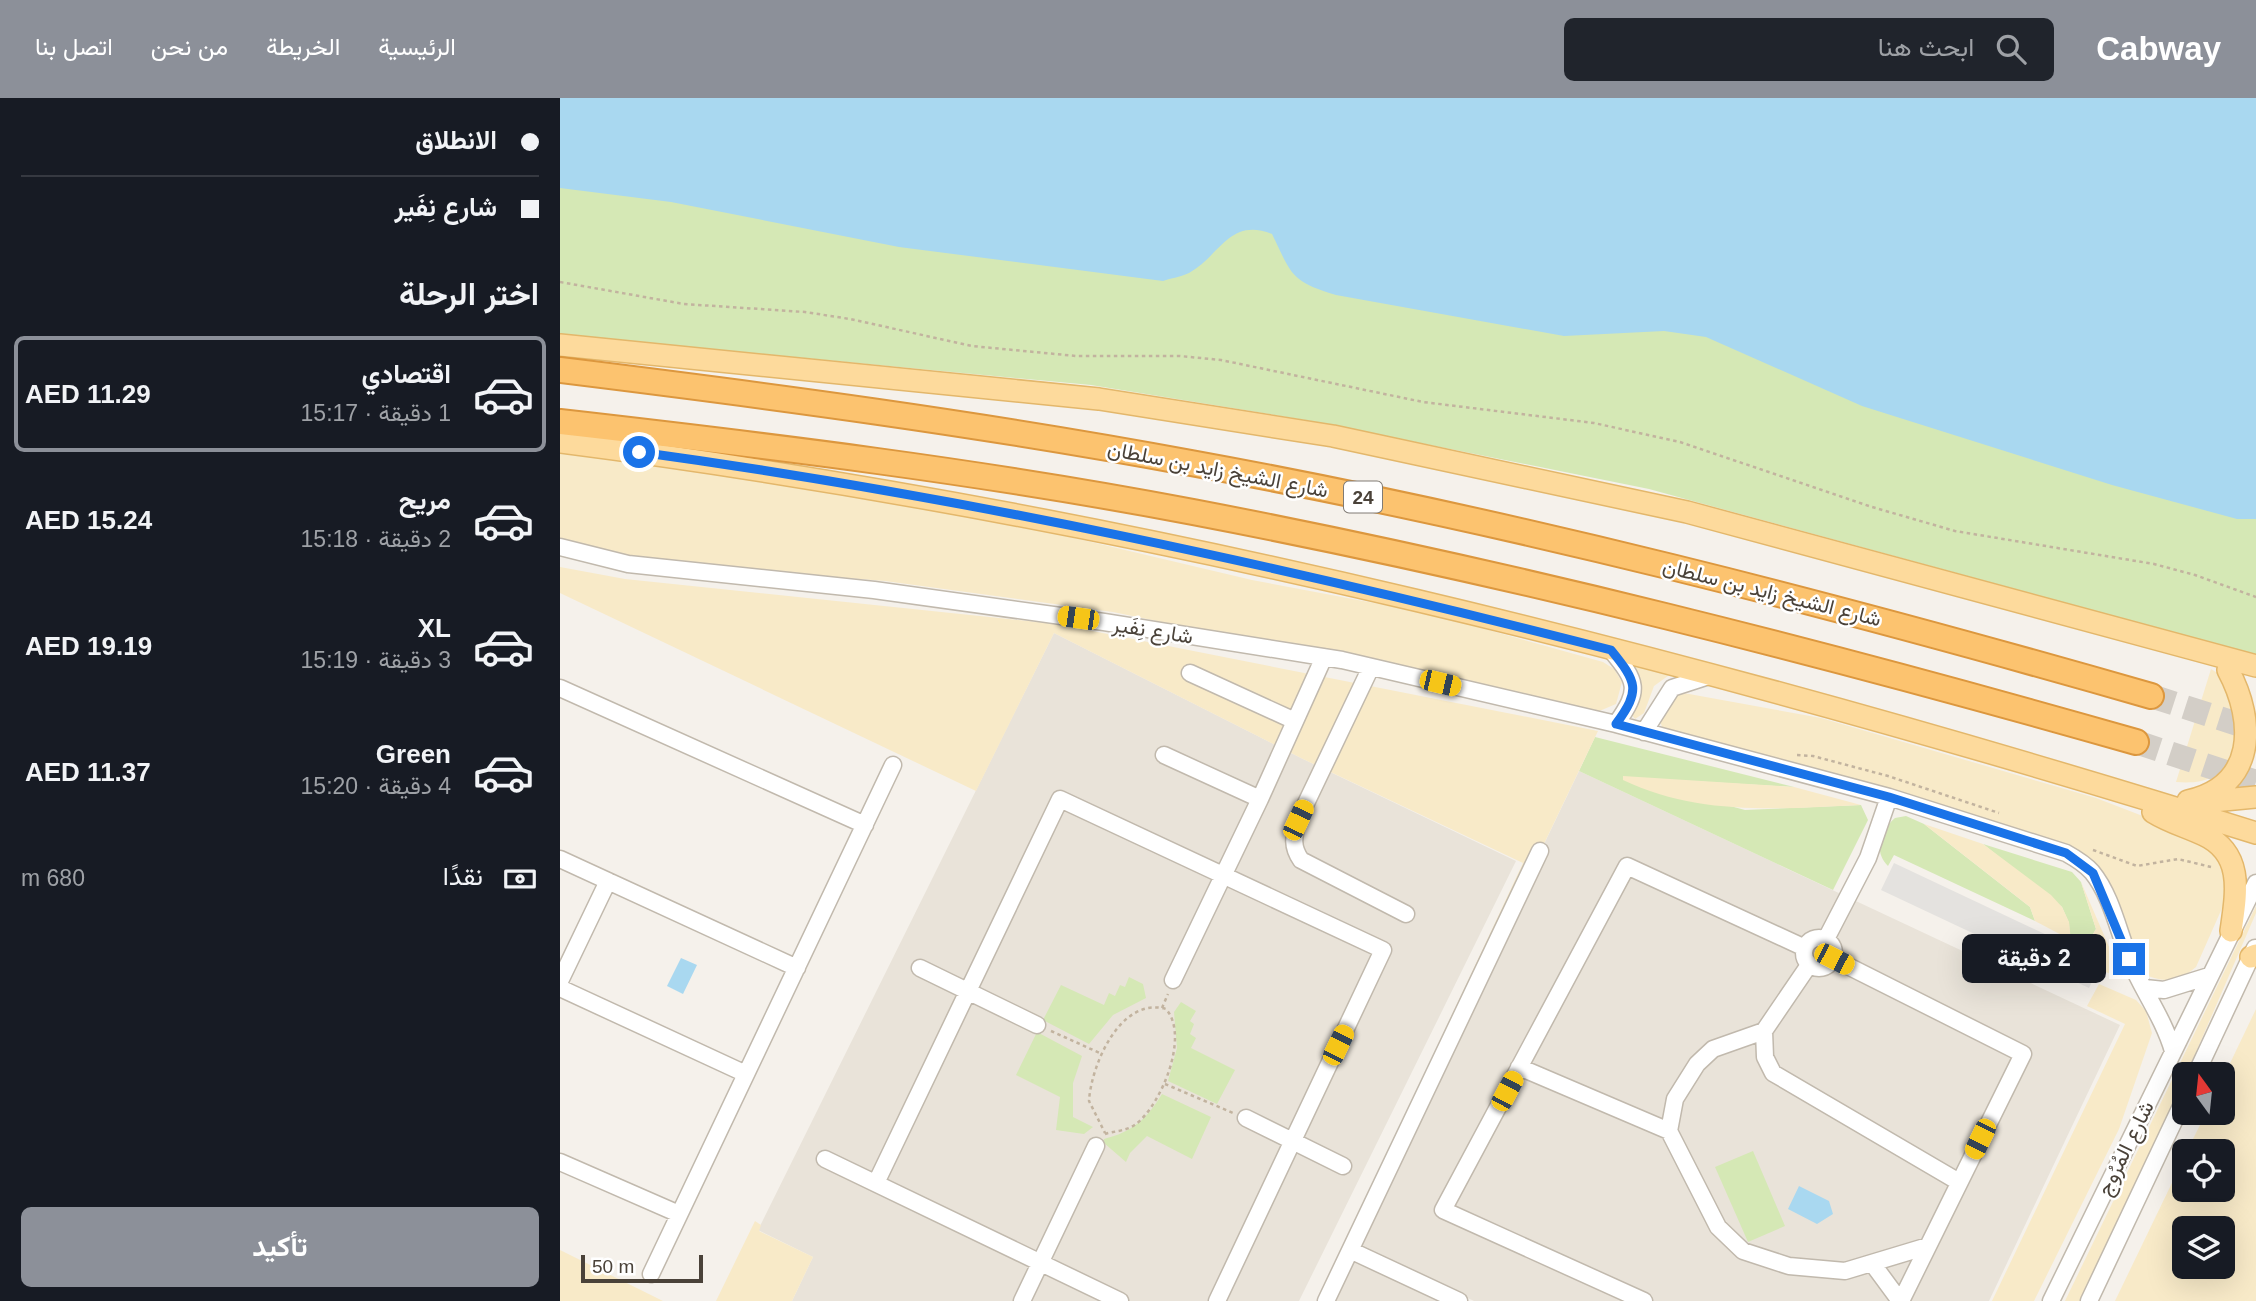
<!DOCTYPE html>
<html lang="ar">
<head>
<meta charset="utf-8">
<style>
	:root { --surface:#171b24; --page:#20242c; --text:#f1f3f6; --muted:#9ea1a6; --line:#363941; --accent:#8c9099 }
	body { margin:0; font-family:Arial,Vazirmatn,sans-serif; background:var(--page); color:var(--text); direction:rtl; height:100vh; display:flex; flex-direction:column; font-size:26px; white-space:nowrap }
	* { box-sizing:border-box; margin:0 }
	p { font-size:23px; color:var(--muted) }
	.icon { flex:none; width:38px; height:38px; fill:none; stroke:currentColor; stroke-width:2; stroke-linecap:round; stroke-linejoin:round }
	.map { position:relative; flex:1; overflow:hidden; direction:ltr }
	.sheet { display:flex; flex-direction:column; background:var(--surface); width:560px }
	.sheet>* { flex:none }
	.banner { display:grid; align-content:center; height:154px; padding:0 21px; background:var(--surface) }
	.needle { width:46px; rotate:345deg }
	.buttons { position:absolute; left:1612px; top:964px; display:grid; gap:14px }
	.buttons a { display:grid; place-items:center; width:63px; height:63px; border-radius:10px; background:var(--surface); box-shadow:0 7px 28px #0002; font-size:35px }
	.scale { position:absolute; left:21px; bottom:18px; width:122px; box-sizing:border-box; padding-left:7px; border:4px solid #4a4239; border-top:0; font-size:19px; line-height:24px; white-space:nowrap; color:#4a4239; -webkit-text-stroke:5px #fff; paint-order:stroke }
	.end { position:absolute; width:32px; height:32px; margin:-16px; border:9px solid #1a73e8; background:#fff; box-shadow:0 0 0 4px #fff }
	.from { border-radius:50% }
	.bubble { position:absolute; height:49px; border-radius:10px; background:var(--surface); box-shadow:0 7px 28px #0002; font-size:23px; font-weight:700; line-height:49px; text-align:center; direction:rtl }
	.car { position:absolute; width:21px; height:42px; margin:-21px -10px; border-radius:9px; box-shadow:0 0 5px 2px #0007; background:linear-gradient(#f5c518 24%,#345 0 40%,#f5c518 0 76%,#345 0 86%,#f5c518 0) }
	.banner b { display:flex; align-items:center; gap:24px; height:66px; font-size:26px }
	.banner b+b { border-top:2px solid var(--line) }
	.banner i { width:18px; height:18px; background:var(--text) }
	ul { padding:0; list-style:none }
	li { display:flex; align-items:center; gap:21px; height:116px; margin:0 14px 10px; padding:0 7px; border:4px solid transparent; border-radius:10px }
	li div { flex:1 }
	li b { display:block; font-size:26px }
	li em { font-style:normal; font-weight:700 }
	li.on { border-color:var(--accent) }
	li>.icon { width:63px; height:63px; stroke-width:1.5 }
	h2 { padding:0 21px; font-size:32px; line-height:84px }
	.pay { display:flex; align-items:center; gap:18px; height:77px; padding:0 21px; font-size:26px }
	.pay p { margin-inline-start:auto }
	.action { display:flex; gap:14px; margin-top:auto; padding:14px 21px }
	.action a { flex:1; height:80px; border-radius:10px; background:var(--accent); color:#fff; font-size:28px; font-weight:700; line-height:80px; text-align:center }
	header { display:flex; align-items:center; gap:42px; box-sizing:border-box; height:98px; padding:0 35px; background:var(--accent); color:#fff }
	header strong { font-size:33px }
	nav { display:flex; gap:38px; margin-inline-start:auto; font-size:24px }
	.search { width:490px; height:63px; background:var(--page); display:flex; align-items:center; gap:18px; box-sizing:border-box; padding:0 24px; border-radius:10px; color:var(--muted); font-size:26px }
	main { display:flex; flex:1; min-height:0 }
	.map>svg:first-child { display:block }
	.residential { fill:#e9e3d9 }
	.green { fill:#d5e8b5 }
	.sand { fill:#f8eac8; fill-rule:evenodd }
	.parking { fill:#e4e2df }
	.water { fill:#a9d8f0 }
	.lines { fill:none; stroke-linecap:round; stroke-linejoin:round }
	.highway-tunnel { stroke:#d3cec7; stroke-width:24; stroke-dasharray:24 12; stroke-linecap:butt }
	.minor-casing { stroke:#c1b9ad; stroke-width:19 }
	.major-casing { stroke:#e3b76b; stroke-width:24 }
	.highway-casing { stroke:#dc973e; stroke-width:28 }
	.path { stroke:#c2b39f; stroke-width:2.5; stroke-dasharray:3.5 3.5; stroke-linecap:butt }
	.minor { stroke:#fff; stroke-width:16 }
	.major { stroke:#fdda9c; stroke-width:21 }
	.highway { stroke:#fcc36f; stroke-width:24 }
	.route { stroke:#1a73e8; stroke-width:9 }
	.labels { text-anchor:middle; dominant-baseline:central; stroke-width:5; stroke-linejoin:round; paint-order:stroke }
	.shield { fill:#fff; stroke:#807b74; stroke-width:2 }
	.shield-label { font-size:19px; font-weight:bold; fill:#4a4239 }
	.street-label { font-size:21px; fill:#4a4239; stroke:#fff }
</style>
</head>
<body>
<header>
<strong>Cabway</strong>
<div class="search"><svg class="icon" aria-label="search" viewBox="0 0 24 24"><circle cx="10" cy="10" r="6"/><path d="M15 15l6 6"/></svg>ابحث هنا</div>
<nav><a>الرئيسية</a><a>الخريطة</a><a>من نحن</a><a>اتصل بنا</a></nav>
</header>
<main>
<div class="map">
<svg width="1696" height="1203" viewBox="0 0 1696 1203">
	<rect width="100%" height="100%" fill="#f5f1eb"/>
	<!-- residential -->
	<path class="residential" d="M494,535l249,126 213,102 -217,440h-507l21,-44 -55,-27z
		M1019,673l541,254 -131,276h-515l-121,-57z
		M788,1159l92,44h-114z"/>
	<!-- green -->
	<path class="green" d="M0,0h1696v557l-607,-166 -338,-68 -220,-36 -531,-50z
		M1035,639l199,50 -171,-10 122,33 116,-5 7,15 -35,70 -254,-119z
		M1346,718l18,8 106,83 5,14 -141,-66 -6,11c-15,-15 -8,-35 7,-48z
		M1423,746l89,28 9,10 15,47 -6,10 -20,2 -1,-18 -7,-16z
		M569,879l14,7 3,14 -33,17 -24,29 -46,-24 18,-35 43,20 5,-12 6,3 5,-11 5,2z
		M621,904l15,9 -6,10 4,3 -4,10 6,4 -5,10 44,22 -18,34 -49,-23 9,-33 -3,-36z
		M477,934l45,24 -9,27v34l20,10 -9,7 -28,-4 4,-33 -44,-22z
		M602,996l49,23 -19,42 -45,-23 -17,17 -4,9 -22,-19v-4c28,-7 43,-20 58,-45z
		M1193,1053l32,75 -37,16 -33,-75z"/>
	<!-- sand -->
	<path class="sand" d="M0,355l281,39 208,40 203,48 175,33 176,49 11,7 8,13 -6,22 -19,8 -484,-100 -228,-31 -253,-20 -72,-16z
		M0,469l65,12 432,45 541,107 -273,570h-7l205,-438 -220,-104 -249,-126 -78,158 -416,-198z
		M1070,565l42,10 -18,13 -10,27 -9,6 -5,-6z
		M1651,571l13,8 18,67c-20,29 -29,41 -66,38z
		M1118,594l143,26 275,80 96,37 34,28 1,34 -31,70c-18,16 -34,16 -55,6l-50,-106 -427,-135 -6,-16z
		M1063,678l171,11 67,18c-81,4 -163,11 -238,-25z
		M1364,726l59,20 68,51 11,12 7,15 2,19 19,-2 6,-10 -15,-47 42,97 -22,-9 4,-12 -70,-37 -5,-14z
		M1696,808v7l-85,197 -91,191h-15z
		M1539,886l37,16 10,11 6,22 -33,96 -85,172h-42l133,-277 -38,-18z
		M1696,911v292h-141l69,-143v32h38v-38l-35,-1 19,-38h16l1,-35zM1624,1130h38v39h-38z
		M195,1123l6,4 -2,6 54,26 -21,44h-76z
		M0,1152l103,51h-103z"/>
	<!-- parking -->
	<path class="parking" d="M1334,765l208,98 -13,27 -208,-98z"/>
	<!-- water -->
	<path class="water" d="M0,0h1696v421h-19l-125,-34 -250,-79 -156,-69 -42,-6 -100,5 -228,-41c-46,-14 -44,-20 -64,-61 -43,-17 -52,22 -83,39 -8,4 -18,5 -26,8l-264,-34 -228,-45 -111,-14z
		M121,860l16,7 -14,29 -16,-8z
		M1239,1088l30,15 4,13 -16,10 -29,-15z"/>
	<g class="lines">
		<!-- highway-tunnel -->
		<path class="highway-tunnel" d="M1591,598l105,34
			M1576,644l120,40"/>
		<!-- minor casing -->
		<g class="minor-casing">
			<path id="minor" d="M0,449l68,17 246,26 230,32 238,38 274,64 273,73 177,56c9,5 19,11 26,19 19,23 26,58 37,86 13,32 34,59 44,93
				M1051,552c26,32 30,39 5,74
				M811,569l-73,153c-4,16 -7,26 3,40l105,54
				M630,575l105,48
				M0,590l305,137
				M1084,634l28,-44 40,-13
				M604,657l96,44
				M0,761l237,109
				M1244 855a15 15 0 1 1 30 0a15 15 0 1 1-30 0Z
				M1266,841l42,-81 21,-61
				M1274,861l189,95 -122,247
				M1249,867l-45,66 -51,18 -16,15 -22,35 -6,32 49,96 25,24 46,15 56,5 83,-25
				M360,870l117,57
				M613,882l87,-181 64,-142
				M0,883l48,-100
				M0,890l186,86
				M1585,890l19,2 45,-14
				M1204,933l1,26 8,16 186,109
				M959,969l150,64
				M1636,976l59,-126
				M686,1020l97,48
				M265,1061l295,142
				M0,1064l119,52
				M316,1085l184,-384 323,151 -166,351
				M792,1153l107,50
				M1312,1165l28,38
				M91,1176l242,-509
				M462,1203l74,-155
				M766,1203l214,-450
				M1084,1203l-201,-91 184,-344 178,82
				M1491,1203l205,-418
				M1529,1203l95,-201"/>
		</g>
		<!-- major casing -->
		<g class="major-casing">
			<path id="major" d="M0,247l539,54 234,37 354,76 569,154
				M0,344c576,74 1142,218 1696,391
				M1628,703c68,-15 68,-79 40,-131
				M1643,704l53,-5
				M1593,714c16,10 34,15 51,23 41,19 32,60 27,96
				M1691,859l5,-2"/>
		</g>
		<!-- highway casing -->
		<g class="highway-casing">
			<path id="highway" d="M0,272c211,26 421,54 631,93 324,59 643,142 960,233
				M0,324c211,24 424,50 633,90 319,61 631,141 943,230"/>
		</g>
		<!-- path -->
		<path class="path" d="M0,184l124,22 121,8 45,7 122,27 104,10h104l41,4 202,42 171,21 86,19 192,65 83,24 199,33 41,11 61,22
			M1237,657l16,1 75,20 111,37
			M1533,752l44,16 41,-7 33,8
			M602,910l6,-14
			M491,933l51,23
			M605,986l68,29
			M545,1036c9,-3 22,-3 31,-10 25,-19 54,-88 30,-115 -46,-13 -75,57 -77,92l16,32"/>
		<!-- minor -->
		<use href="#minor" class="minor"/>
		<!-- major -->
		<use href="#major" class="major"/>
		<!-- highway -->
		<use href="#highway" class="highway"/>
	</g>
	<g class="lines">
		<!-- route -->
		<path class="route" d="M79,354c328,45 652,116 972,198 26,32 30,40 5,74l273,73 177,56 27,20 36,86"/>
	</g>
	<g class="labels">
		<!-- shield labels -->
		<rect class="shield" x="784" y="383.5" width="38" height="31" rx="5"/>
		<g class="shield-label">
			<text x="803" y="399">24</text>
		</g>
		<!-- street labels -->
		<g class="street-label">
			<text transform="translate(658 371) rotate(11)">شارع الشيخ زايد بن سلطان</text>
			<text transform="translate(1212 494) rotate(14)">شارع الشيخ زايد بن سلطان</text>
			<text transform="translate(593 532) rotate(9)">شارع نِفَير</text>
			<text transform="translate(1565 1050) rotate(-64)">شارع المُرُوج</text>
		</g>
	</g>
</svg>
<div class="buttons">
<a><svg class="needle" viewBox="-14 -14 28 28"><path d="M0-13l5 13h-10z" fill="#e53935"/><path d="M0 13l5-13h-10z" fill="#9ea1a6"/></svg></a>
<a><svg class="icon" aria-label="locate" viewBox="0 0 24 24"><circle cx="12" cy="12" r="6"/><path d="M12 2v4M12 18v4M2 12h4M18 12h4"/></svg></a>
<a><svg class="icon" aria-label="layers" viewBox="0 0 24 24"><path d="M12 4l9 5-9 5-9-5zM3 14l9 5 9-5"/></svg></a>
</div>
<div class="scale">50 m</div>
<i class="end from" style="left:79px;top:354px"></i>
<i class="end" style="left:1569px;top:861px"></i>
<div class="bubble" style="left:1402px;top:836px;width:144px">2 دقيقة</div>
<i class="car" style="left:518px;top:520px;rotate:278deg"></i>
<i class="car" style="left:880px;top:585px;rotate:103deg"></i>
<i class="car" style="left:738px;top:722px;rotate:25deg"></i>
<i class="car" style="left:1274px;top:861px;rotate:117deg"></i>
<i class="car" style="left:778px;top:947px;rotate:26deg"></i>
<i class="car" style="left:947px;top:993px;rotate:28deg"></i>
<i class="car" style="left:1420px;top:1041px;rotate:206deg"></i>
</div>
<section class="sheet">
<div class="banner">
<b><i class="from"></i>الانطلاق</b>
<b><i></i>شارع نِفَير</b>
</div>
<h2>اختر الرحلة</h2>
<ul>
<li class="on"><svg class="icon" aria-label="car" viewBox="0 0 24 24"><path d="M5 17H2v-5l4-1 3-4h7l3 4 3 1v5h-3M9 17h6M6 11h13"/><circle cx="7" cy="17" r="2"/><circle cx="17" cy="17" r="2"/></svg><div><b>اقتصادي</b><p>1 دقيقة · 15:17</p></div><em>AED 11.29</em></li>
<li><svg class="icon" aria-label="car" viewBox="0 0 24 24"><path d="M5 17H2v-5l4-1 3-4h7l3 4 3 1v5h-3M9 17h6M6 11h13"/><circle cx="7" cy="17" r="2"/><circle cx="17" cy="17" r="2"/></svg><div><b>مريح</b><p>2 دقيقة · 15:18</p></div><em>AED 15.24</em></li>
<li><svg class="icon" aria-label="car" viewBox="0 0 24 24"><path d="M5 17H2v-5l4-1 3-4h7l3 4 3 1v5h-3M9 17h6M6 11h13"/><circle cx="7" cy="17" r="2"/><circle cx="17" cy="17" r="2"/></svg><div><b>XL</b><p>3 دقيقة · 15:19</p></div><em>AED 19.19</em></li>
<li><svg class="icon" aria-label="car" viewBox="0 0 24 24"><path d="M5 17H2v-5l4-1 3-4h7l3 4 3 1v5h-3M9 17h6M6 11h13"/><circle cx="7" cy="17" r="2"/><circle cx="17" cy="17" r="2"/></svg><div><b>Green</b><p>4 دقيقة · 15:20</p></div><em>AED 11.37</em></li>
</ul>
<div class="pay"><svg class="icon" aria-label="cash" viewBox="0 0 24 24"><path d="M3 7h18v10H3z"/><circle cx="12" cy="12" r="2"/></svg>نقدًا<p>680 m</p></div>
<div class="action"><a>تأكيد</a></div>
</section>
</main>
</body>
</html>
